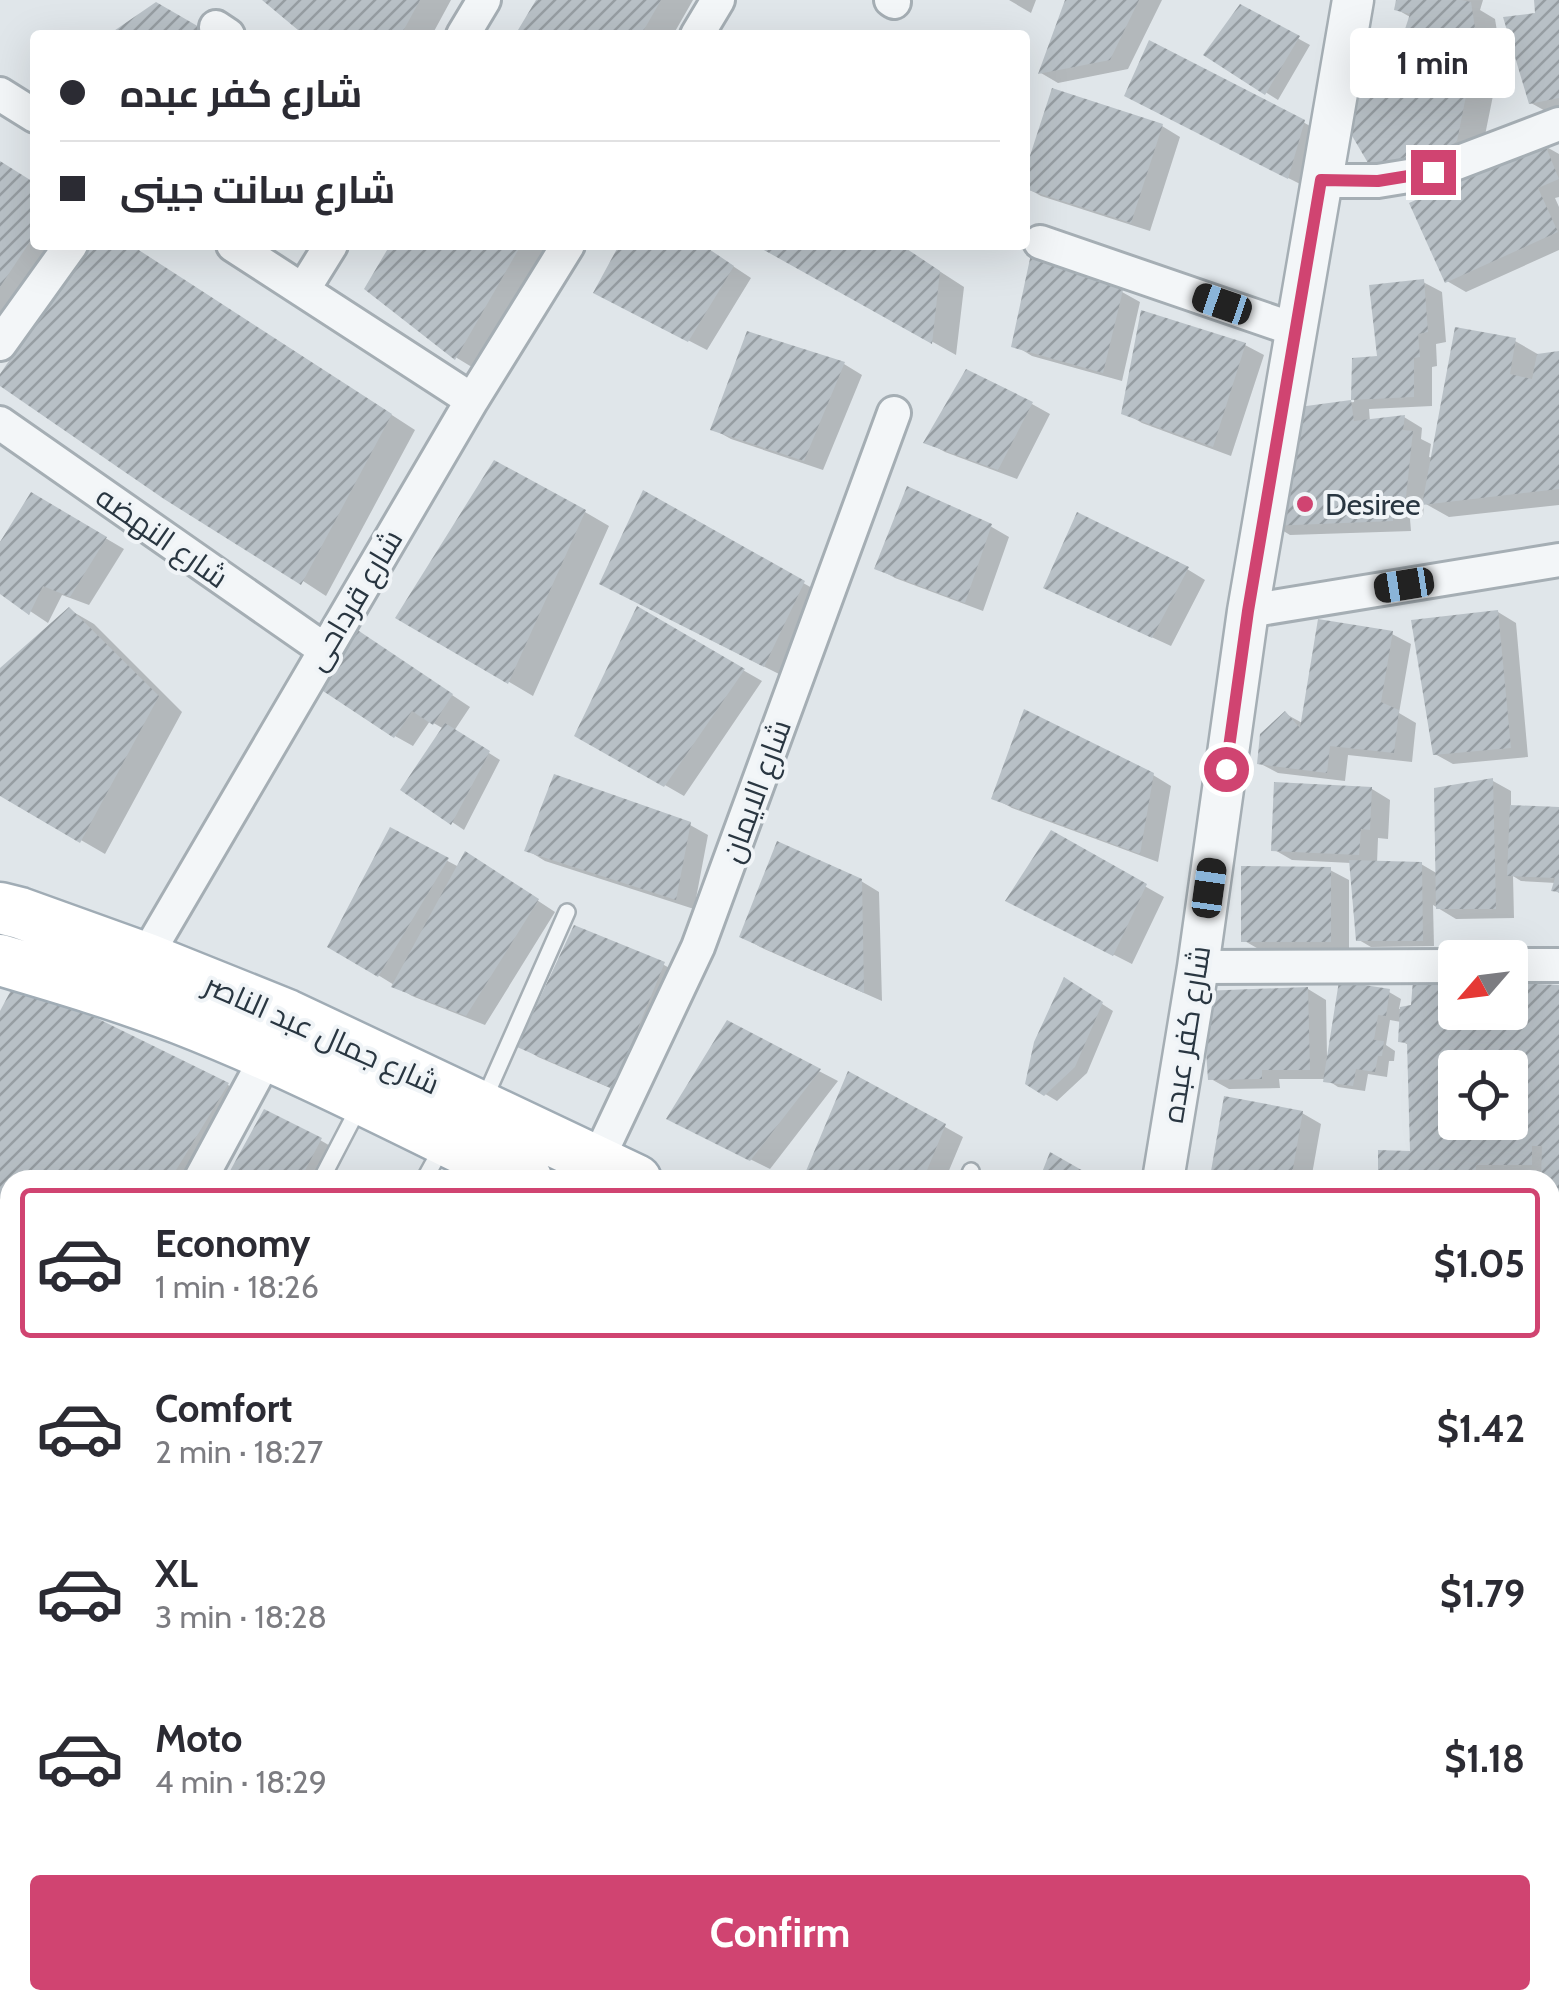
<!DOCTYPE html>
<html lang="en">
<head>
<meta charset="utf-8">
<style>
	:root { --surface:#fff; --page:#f7f7f7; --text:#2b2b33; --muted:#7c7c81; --line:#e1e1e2; --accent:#d04471 }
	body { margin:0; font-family:Cabin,Cairo,sans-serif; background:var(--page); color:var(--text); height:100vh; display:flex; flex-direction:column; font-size:38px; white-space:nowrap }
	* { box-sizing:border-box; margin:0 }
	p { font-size:32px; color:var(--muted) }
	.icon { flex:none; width:55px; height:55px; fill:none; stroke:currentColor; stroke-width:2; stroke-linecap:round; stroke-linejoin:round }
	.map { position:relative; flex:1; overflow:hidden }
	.details { position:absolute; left:0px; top:1170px; width:1560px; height:840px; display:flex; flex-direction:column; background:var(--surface); border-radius:30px 30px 0 0; box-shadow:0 10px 40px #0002 }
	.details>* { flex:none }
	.hud { position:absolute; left:30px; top:30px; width:1000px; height:220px; border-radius:10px; box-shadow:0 10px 40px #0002; display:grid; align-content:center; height:220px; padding:0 30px; background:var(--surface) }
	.needle { width:65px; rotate:242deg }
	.fabs { position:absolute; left:1438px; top:940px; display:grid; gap:20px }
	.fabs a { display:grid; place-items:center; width:90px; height:90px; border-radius:10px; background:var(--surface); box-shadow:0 10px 40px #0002; font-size:50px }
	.end { position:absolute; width:45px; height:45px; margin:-22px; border:12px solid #d04471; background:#fff; box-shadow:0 0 0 5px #fff }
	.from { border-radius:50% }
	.bubble { position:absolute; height:70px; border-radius:10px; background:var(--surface); box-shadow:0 10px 40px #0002; font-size:32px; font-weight:700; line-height:70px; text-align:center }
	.car { position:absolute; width:30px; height:60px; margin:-30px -15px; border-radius:12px; box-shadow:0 0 8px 2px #0007; background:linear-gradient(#222 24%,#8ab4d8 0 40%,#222 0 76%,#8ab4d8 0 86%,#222 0) }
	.hud b { display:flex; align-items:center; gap:35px; height:95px; font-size:38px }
	.hud b+b { border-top:2px solid var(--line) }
	.hud i { width:25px; height:25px; background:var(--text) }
	ul { padding:18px 0 0; list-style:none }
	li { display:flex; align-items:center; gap:30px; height:150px; margin:0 20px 15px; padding:0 10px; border:5px solid transparent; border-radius:10px }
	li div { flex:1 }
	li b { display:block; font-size:38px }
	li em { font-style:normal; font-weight:700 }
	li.selected { border-color:var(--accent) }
	li>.icon { width:90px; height:90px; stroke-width:1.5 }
	.primary-button { display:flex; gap:20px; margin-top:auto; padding:20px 30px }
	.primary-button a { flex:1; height:115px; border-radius:10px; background:var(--accent); color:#fff; font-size:40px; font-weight:700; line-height:115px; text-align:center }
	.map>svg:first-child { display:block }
	.built { fill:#ced5dc }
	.shadow { fill:#0003; fill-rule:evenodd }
	.building { fill:url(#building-hatch); fill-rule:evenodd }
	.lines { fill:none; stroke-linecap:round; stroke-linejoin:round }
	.service-casing { stroke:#a5aeb4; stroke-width:20 }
	.minor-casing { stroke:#a5aeb4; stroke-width:38 }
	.tertiary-casing { stroke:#a5aeb4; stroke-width:45 }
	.primary-casing { stroke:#a0acb5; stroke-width:55 }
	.service { stroke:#f3f6f8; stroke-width:15 }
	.minor { stroke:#f3f6f8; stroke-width:32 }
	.tertiary { stroke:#f3f6f8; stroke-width:40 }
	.primary { stroke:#fff; stroke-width:50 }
	.route { stroke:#d04471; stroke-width:12 }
	.poi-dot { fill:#d04471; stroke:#f0f4f7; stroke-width:4 }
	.labels { text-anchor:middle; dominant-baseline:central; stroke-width:8; stroke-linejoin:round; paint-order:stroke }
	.poi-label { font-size:30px; fill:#293641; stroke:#f0f4f7; text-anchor:start }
	.street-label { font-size:30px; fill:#293641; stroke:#f0f4f7 }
</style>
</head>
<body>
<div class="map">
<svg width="1559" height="2010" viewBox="0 0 1559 2010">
	<defs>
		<pattern id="building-hatch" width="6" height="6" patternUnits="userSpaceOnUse" patternTransform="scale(2.5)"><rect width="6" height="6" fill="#b8c0c6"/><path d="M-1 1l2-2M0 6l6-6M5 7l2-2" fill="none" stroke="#969da2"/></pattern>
	</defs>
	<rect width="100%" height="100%" fill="#e0e6ea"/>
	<!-- built -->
	<path class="built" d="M0,1898l10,4v98h182l-4,10h-188z"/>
	<!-- shadow -->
	<path class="shadow" d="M266,0h185l-19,35h-124z
		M538,0h155l-20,35h-155z
		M1009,0h27l-5,13z
		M1067,0h95l-34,69 -70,14 -17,-10z
		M1398,0h85l-3,10 15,9 6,37 -20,99 -42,33 -23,-4 -13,-141 9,-25 -16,-9z
		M1537,0h22v111l-10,2 -18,-10z
		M1240,7l70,38 -32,55 -72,-46z
		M1145,105l158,17 19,11 -16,54z
		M1162,126l18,11 -30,94 -109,-35 -16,-9v-8z
		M1543,145l16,9v43l-4,1 4,9v43l-93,42 -19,-11z
		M0,162l35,23v60h26l-61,91z
		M91,245h38l286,185 -89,166 -326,-213v-4z
		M393,245h160l-73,127 -23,-14 -90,-70z
		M622,245h79l50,33 -44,72 -93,-48z
		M760,245h139l65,42 -8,68z
		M1423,282l19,10 4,50 -10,2 1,22 -5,1v39l-63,3 1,13 34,-5 18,11 -1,11 10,5 -2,13 4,1 82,-117 26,15 18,-2v151l-110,12 -25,-14 -1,13 -13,3 1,12 -121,4 -18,-11 15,-113 67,-9 1,-42 24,-2z
		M1122,292l18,10 -18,79 -90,-25 -18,-11z
		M1143,314l102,31 19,10 -33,101 -89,-33 -19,-11z
		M749,334l95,30 18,11 -39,95 -92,-31 -18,-10z
		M1032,404l18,10 -33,65 -72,-27 -18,-10z
		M645,494l183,103 -39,82 -163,-82z
		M32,495l92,54 -35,56 -27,-10 -14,28 -48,-32v-49z
		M585,512l24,14 -76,170 -134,-79z
		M990,526l19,11 -26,74 -88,-33 -18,-10z
		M1187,569l18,11 -34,66 -107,-49z
		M70,610l24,14 88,88 -77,142 -105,-61v-121z
		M638,610l124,71 -78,115 -106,-61z
		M1498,612l18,11 12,134 -75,7 -18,-10z
		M1392,634l19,10 -12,69 17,10 -4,39 -64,-7 -3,26 -67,-8 -19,-10 27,-49 18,10z
		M374,643l96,64 -16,24 46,29 -36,70 -61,-41 41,-60 -14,-8 -17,25 -18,-10z
		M1153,775l18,11 -13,76 -146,-54 -18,-10z
		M1493,781l18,10v16l48,2v84l-5,-3 2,-7 -35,-2 -8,-5 1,42 -58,1 -23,-14 1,41 -63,1 -12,-7 -8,-77 -59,-3 -19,-11 99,-60 18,11 -2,39 -10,-1 -1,25 44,1 17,10z
		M690,825l18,10 -14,74 -149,-48 -18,-11z
		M391,831l68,36 25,-2 71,47 -70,113 -73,-29 -81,-50z
		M1052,834l112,63 -32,67 -106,-54z
		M1330,870l19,10v71h-87l-19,-11z
		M861,881l18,11 3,109 -122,-54 -18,-11z
		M576,928l88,37 18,10 -51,122 -93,-40 -18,-11z
		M1455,983v29h55v-27l49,2v231l-9,-6v-32h-6v-2h-44v2h-119l32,-26 -3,-108 -10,-6 1,-18 -11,-2 -4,25 9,6 -1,10h-5l-2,16 -19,-3 -3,17 -27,-4 -12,-8h-47l1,9 -51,1 -18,-10 97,-90 18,11 1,56 62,-64 12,7 -2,10 14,-2zM1455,1068h55v54h-55z
		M1076,987l37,24 -26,62 -30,28 -30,-18z
		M0,1017l228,68 23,14 -49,81h-192v261l-10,-4z
		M728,1024l110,57 -68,88 -83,-41z
		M850,1074l113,63 -18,43h-118z
		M1302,1113l19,11 -10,56h-90l-8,-4z
		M320,1140l24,14 -13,26h-104z
		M1550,1924l9,4v41l-6,16 6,3v22h-189l4,-10h176z
		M263,2000h55l-4,10h-55z
		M390,2000h33l-4,10z
		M454,2000h85l11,10h-74z"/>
	<!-- building -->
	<path class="building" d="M262,0h158l-19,35h-97z
		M536,0h125l-20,35h-126z
		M1065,0h74l-29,60 -72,14z
		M1396,0h65l10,2 6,39 -20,100 -44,34 -24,-3 -21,-9 -20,-34 10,-78 43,-10 9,-27 -16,-4z
		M1534,0h25v98l-30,6 -26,-87 32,-4z
		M156,2l57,33h-105z
		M1240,4l60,32 -35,59 -62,-40z
		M1149,40l156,80 -17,59 -164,-83z
		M1052,88l111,36 -32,99 -106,-34v-18z
		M1544,142l15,37 -21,9 20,44 -113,51 -36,-80z
		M0,161l35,22v51l-35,53z
		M88,245h43l261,169 -91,171 -137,-86 -164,-113v-12z
		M390,245h131l-66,115 -91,-71z
		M619,245h84l31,21 -46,76 -95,-49z
		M755,245h146l39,26 -8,73z
		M1031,254l92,36 -20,83 -92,-26z
		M1424,279l4,53 -10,2 2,23 -6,1v39l-63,3 1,-42 25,-2 -8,-71z
		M1141,310l105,33 -33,104 -92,-33z
		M1455,327l61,11 -6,36 22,5 5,-25 22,-3v138l-137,16z
		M747,331l98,31 -41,99 -94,-31z
		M966,369l67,33 -35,68 -75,-27z
		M1351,400l3,21 51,-6 -2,15 10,1 -8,75 -12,4v11l-123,5 14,-117z
		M494,460l92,50 -78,174 -113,-66z
		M907,486l85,38 -27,79 -91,-34z
		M643,490l162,91 -41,86 -165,-83z
		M31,492l76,45 -37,60 -27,-11 -14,29 -29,-21v-52z
		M1077,512l112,55 -37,71 -109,-50z
		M637,606l108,63 -81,118 -90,-51z
		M69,607l90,89 -79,147 -80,-47v-128z
		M1498,610l13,138 -78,7 -22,-135z
		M1318,619l75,12 -12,71 18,8 -5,43 -64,-7 -3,27 -70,-9 3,-30 25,-23 15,17z
		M356,629l97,65 -20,31 -21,-14 -18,27 -77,-51z
		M1024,709l130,64 -14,81 -149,-55z
		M445,723l45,28 -39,74 -51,-35z
		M554,774l137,48 -15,78 -152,-49z
		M1493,778l3,131h-60l-2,-121z
		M1274,782l98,5 -2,43 -9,-1 -2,26 -88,-4z
		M1510,805l49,2v85l-8,-1 4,-13 -48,-2z
		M390,827l59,31 -71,119 -51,-30z
		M1051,830l96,54 -34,72 -108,-55z
		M777,841l85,38 2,114 -125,-56z
		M465,851l74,48 -73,117 -75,-29z
		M1349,860l73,2 1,79h-67z
		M1241,866l90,1v75h-90z
		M574,925l91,37 -52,127 -96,-42z
		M1064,977l39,25 -28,65 -31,29 -19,-12 9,-42z
		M17,979l212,104 -59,97h-160v260l-10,-4v-425z
		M1413,980l42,1v31h55v-29l49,2v225h-9v-30h-9l1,-34h-10v19h-56l-1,15h-97v-30l32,1 -3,-108 -9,-1 2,-35 11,-2zM1455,1068h55v54h-55z
		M1339,981l51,8 -4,27 -8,-1 -4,25 10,1 -2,15h-4l-3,16 -19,-3 -3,17 -30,-4z
		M1308,987l2,83h-48v9l-54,1 -6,-89z
		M727,1020l94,49 -71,92 -84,-42z
		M848,1071l98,53 -23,56h-100l-17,-9z
		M1224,1096l79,15 -12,69h-63l-18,-3z
		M264,1109l58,29 -22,42h-75z
		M1050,1152l49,28h-60z
		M1550,1381l9,4v110l-9,-4z
		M1550,1509l9,3v57l-9,-4z
		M1550,1740l9,4v133l-9,-4z
		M260,2000h36l-3,10h-37z
		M453,2000h79l-5,10h-52z
		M706,2000h57l24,10h-86z
		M1372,2000h96l-5,10h-95z
		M1482,2000h68l-4,10h-68z"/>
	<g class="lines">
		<!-- service casing -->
		<g class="service-casing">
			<path id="service" d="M483,1102l84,-190
				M321,1180l39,-75
				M424,1180l20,-36
				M967,1180l4,-9"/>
		</g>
		<!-- minor casing -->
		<g class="minor-casing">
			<path id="minor" d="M891,0l3,2
				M216,27l12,8
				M463,35l21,-35
				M697,35l21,-35
				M0,94l35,22
				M1321,181h57l55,-9 126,-48
				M1040,242l256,88
				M233,245l239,155
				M303,290l28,-45
				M0,344l71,-99
				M0,423l325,227
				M1248,611l311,-51
				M145,958l327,-558 96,-155
				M1510,965h49
				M1198,967l257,-1
				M597,1161l101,-214 196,-534
				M200,1180l67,-124
				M1550,1351l9,3
				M551,2010l4,-10
				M1357,2010l4,-10"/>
		</g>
		<!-- tertiary casing -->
		<g class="tertiary-casing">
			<path id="tertiary" d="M1163,1180l35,-213 50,-356 105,-611
				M0,1483l10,5
				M0,1597l10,5
				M883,2000l22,10
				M1139,2000l23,10
				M222,2010l4,-10"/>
		</g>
		<!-- primary casing -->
		<g class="primary-casing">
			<path id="primary" d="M0,908l20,5 125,45 142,57 349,165
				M0,960c61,18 122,36 181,59 118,46 232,106 346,161
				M1550,1611l9,4
				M1550,1666l9,4"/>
		</g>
		<!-- service -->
		<use href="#service" class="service"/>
		<!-- minor -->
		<use href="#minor" class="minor"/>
		<!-- tertiary -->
		<use href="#tertiary" class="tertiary"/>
		<!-- primary -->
		<use href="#primary" class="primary"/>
	</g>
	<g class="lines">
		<!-- route -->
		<path class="route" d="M1226,769l22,-158 73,-431 57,1 55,-9"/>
	</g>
	<!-- markers -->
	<circle class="poi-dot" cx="1305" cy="504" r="10"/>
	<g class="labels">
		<!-- poi labels -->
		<g class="poi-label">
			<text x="1325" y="504">Desiree</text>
		</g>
		<!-- street labels -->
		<g class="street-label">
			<text transform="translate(162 537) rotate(35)">شارع النهضه</text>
			<text transform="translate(354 600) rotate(-59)">شارع قرداحى</text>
			<text transform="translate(756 791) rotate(-70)">شارع الايمان</text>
			<text transform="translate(322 1034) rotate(24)">شارع جمال عبد الناصر</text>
			<text transform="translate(1186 1034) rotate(-81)">شارع كفر عبده</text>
		</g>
	</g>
</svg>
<div class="fabs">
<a><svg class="needle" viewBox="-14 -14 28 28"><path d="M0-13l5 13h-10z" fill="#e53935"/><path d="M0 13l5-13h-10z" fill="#7c7c81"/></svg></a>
<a><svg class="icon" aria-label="locate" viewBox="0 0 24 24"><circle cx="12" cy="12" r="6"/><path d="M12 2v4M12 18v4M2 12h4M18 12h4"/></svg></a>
</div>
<i class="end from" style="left:1226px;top:769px"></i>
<i class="end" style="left:1433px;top:172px"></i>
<div class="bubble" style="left:1350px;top:28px;width:165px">1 min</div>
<i class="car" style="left:1222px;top:304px;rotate:289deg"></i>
<i class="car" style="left:1404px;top:585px;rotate:261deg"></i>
<i class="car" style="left:1209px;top:888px;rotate:8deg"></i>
<div class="hud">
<b><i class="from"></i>شارع كفر عبده</b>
<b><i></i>شارع سانت جينى</b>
</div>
<section class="details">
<ul>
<li class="selected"><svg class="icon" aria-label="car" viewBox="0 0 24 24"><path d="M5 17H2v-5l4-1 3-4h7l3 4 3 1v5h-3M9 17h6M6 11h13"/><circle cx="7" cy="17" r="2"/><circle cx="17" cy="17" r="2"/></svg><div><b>Economy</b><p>1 min · 18:26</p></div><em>$1.05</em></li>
<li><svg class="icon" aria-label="car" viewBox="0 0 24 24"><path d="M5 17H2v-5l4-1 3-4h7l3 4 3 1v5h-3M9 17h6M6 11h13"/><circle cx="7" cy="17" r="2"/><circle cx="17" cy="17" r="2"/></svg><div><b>Comfort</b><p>2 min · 18:27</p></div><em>$1.42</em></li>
<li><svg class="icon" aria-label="car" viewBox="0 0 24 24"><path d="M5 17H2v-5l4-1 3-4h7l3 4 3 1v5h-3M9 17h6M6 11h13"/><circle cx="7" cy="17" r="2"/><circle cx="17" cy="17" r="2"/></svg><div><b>XL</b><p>3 min · 18:28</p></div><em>$1.79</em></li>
<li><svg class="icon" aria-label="car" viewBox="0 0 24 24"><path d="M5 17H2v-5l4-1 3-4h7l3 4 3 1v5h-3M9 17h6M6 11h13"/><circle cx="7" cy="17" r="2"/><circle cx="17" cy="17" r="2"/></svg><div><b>Moto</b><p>4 min · 18:29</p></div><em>$1.18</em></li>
</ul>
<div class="primary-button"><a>Confirm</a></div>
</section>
</div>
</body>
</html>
